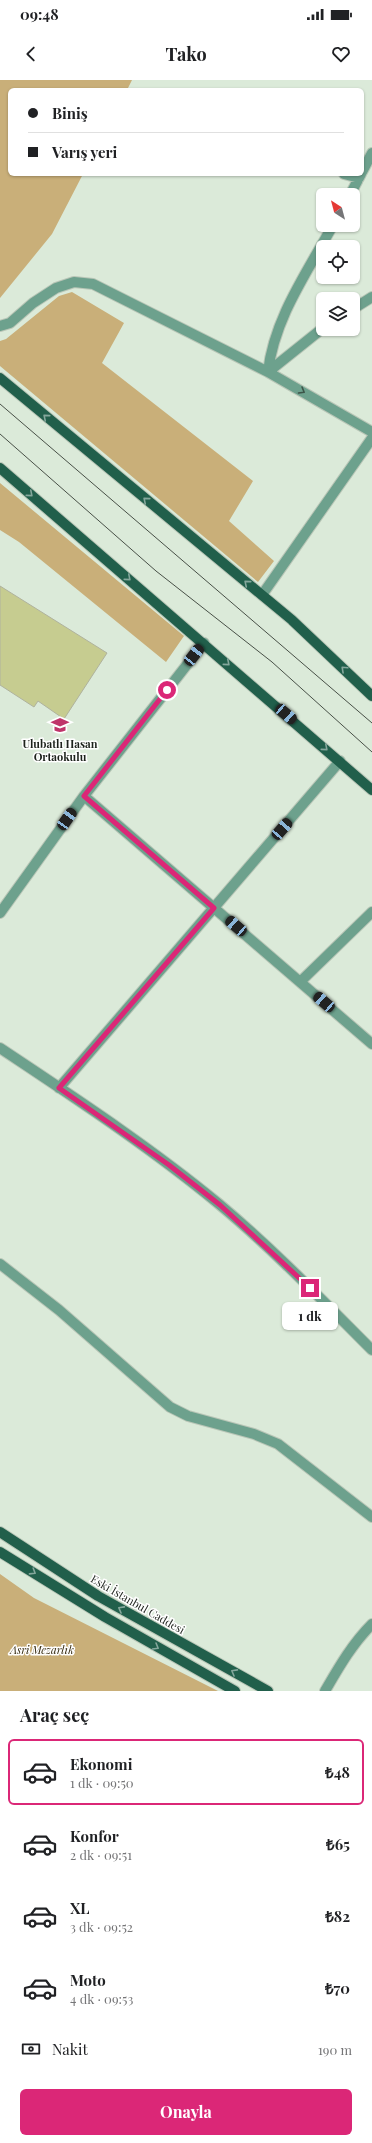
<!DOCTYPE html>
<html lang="tr">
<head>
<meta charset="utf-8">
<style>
	:root { --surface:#fff; --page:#f6f6f6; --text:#202124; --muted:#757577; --line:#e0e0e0; --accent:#db2777 }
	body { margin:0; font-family:"Playfair Display",serif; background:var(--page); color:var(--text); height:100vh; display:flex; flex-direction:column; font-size:15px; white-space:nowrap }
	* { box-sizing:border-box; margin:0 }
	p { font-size:13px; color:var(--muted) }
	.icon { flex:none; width:22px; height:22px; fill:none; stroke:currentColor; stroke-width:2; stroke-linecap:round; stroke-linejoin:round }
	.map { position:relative; height:1611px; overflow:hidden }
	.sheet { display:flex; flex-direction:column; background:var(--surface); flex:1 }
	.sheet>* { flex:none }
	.guide { position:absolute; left:8px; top:8px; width:356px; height:88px; border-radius:6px; box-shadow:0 1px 3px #0004; display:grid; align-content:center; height:88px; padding:0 20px; background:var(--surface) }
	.needle { width:26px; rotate:324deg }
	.buttons { position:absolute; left:316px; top:108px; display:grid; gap:8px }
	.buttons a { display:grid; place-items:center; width:44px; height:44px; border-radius:6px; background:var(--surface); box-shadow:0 1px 3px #0004; font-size:20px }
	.end { position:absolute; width:18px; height:18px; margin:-9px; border:5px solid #db2777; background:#fff; box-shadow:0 0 0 2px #fff }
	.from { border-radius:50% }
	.bubble { position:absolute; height:28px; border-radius:6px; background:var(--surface); box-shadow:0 1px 3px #0004; font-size:13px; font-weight:700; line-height:28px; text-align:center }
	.car { position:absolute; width:12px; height:24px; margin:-12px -6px; border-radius:5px; box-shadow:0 0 3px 1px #0007; background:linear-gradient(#222 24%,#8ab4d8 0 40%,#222 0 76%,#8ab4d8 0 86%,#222 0) }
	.guide b { display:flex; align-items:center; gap:14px; height:38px; font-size:15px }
	.guide b+b { border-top:1px solid var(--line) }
	.guide i { width:10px; height:10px; background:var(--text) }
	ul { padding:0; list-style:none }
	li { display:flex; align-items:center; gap:12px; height:66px; margin:0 8px 6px; padding:0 12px; border:2px solid transparent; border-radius:6px }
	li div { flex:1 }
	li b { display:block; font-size:15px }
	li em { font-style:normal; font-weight:700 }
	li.on { border-color:var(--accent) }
	li>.icon { width:36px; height:36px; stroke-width:1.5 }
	h2 { padding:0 20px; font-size:18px; line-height:48px }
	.pay { display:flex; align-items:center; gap:10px; height:44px; padding:0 20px; font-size:15px }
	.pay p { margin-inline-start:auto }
	.action { display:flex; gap:8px; margin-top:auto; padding:8px 20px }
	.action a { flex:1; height:46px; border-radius:6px; background:var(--accent); color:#fff; font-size:16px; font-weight:700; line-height:46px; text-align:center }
	.status { display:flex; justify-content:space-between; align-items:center; height:28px; padding:0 20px; background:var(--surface); direction:ltr }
	.status svg { height:11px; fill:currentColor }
	header { display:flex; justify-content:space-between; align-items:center; height:52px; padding:0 20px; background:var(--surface); font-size:18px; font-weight:700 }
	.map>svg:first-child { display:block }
	.green { fill:#c9af79 }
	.building { fill:#c6cc90; stroke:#afb29e }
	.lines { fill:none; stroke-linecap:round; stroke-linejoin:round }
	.minor-casing { stroke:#b9c6b7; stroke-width:12 }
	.major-casing { stroke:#b9c6b7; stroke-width:12 }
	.minor { stroke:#6da18d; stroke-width:10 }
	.major { stroke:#215f4b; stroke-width:10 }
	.tram { stroke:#485047; stroke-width:1 }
	.oneway { stroke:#3d5549 }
	.oneway2 { stroke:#85a79c }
	.route { stroke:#db2777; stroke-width:5 }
	.labels { text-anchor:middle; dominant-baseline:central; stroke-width:3; stroke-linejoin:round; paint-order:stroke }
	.poi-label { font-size:11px; font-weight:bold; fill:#1d221c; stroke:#fff }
	.street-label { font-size:11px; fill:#1d221c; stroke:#fff }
	.park-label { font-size:11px; font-style:italic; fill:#34290e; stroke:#fff }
</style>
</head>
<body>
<div class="status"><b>09:48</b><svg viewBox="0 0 49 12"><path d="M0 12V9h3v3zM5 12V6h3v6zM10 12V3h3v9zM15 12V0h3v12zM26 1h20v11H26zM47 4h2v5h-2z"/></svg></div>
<header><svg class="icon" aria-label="back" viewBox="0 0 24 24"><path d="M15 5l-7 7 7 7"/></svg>Tako<svg class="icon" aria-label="heart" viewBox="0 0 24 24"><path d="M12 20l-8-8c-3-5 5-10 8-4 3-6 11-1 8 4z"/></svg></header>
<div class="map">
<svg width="372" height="1611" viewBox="0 0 372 1611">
	<rect width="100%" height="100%" fill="#dbead9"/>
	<!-- green -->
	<path class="green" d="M0,0h132l-5,10h-117v84h73l-31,60 -52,64z
		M72,212l52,31 -22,40 151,118 -24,40 45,40 -16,21 -258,-216v-25l6,-2 53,-43z
		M0,403l184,153 -18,26 -147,-120 -19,-12z
		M0,1494l34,24 184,93h-218z"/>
	<!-- building -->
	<path class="building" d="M0,506l107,67 -43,66 -26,-18 -4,6 -34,-22z"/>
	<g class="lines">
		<!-- minor casing -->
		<g class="minor-casing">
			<path id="minor" d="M362,92l10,-19
				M344,94l15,4
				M350,115l11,-21
				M353,229l19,-12
				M0,246l10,-3 23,-20 23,-15 18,-6 19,2 175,88 104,60
				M268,292c6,-54 40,-101 65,-147
				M268,292l55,-44
				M262,515l110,-157
				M84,716l288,248
				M0,833l84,-117 120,-153
				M300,902l72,-70
				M0,968c75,50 150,99 219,156 54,45 103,96 153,146
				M59,1008l281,-327
				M0,1184l59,46 111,97 18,9 66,18 24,10 94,73
				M325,1611c14,-24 27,-47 47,-67"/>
		</g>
		<!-- major casing -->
		<g class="major-casing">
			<path id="major" d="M0,298l292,242 80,76
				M0,388l372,322
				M0,1452l98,64 170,95
				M0,1472l105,65 130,74"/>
		</g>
		<!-- minor -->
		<use href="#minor" class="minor"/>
		<!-- major -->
		<use href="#major" class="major"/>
		<!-- tram -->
		<path class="tram" d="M0,324l372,319
			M0,354l156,137 116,91 100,90"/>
	</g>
	<!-- one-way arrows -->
	<defs><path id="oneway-chevron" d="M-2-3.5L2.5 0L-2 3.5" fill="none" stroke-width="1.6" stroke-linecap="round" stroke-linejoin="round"/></defs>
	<use class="oneway" href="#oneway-chevron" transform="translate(302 311) rotate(30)"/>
	<g class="oneway2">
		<use href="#oneway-chevron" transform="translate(46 337) rotate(-140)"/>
		<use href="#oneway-chevron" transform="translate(30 414) rotate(41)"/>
		<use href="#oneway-chevron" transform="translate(146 420) rotate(-140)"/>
		<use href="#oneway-chevron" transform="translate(128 498) rotate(41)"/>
		<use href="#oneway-chevron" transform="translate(247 503) rotate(-140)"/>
		<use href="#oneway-chevron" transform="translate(227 583) rotate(40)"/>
		<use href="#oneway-chevron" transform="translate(344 589) rotate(-137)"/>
		<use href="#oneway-chevron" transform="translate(325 668) rotate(41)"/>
		<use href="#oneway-chevron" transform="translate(33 1492) rotate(32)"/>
		<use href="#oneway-chevron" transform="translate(121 1529) rotate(-151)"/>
		<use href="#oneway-chevron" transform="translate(156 1567) rotate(30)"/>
		<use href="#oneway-chevron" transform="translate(234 1592) rotate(-151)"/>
	</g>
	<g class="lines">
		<!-- route -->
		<path class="route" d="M167,610l-83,106 130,112 -155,180 110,77 51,40 90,83"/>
	</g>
	<!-- icons -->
	<defs>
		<g id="school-bare" transform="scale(1.38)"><path d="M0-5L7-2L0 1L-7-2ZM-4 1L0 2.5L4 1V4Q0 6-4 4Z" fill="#bf346a" stroke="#fff" stroke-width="2.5" paint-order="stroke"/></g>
	</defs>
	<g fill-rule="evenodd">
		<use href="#school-bare" x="60" y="645"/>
	</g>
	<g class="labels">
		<!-- poi labels -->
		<g class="poi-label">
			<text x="60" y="663">Ulubatlı Hasan<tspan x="60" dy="13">Ortaokulu</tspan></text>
		</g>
		<!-- street labels -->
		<g class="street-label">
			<text transform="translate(138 1524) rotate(30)">Eski İstanbul Caddesi</text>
		</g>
		<!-- park labels -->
		<g class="park-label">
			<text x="42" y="1569">Asri Mezarlık</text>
		</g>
	</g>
</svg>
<div class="buttons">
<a><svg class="needle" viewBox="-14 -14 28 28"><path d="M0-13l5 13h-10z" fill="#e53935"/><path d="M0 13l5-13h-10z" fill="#757577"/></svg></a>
<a><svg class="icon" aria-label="locate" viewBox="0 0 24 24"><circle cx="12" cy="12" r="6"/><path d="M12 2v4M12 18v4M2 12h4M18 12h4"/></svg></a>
<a><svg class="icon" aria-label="layers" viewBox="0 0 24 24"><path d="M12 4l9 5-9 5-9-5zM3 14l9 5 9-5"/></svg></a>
</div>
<i class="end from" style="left:167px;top:610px"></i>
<i class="end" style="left:310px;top:1208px"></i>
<div class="bubble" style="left:282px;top:1222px;width:56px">1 dk</div>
<i class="car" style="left:194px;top:575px;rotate:38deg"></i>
<i class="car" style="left:286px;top:634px;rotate:131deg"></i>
<i class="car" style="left:67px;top:739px;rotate:35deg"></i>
<i class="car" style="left:282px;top:749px;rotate:41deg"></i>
<i class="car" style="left:236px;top:846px;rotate:311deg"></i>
<i class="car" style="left:324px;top:922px;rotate:311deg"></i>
<div class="guide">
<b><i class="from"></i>Biniş</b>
<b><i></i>Varış yeri</b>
</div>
</div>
<section class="sheet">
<h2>Araç seç</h2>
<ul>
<li class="on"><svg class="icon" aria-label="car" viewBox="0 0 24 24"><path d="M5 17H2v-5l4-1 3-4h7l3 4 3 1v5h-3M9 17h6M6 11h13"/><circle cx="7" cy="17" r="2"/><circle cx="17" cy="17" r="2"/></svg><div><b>Ekonomi</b><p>1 dk · 09:50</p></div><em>₺48</em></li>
<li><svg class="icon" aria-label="car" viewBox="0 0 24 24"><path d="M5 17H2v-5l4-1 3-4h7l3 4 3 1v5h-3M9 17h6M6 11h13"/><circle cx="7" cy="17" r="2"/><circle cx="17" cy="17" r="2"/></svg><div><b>Konfor</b><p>2 dk · 09:51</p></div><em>₺65</em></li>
<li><svg class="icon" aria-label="car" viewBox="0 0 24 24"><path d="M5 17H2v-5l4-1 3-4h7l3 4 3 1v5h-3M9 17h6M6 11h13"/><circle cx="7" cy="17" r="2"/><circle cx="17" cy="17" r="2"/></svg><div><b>XL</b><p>3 dk · 09:52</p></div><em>₺82</em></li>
<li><svg class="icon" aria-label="car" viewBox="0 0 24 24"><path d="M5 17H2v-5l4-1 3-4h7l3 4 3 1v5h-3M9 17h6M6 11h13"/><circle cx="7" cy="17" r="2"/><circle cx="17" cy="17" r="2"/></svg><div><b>Moto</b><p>4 dk · 09:53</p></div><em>₺70</em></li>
</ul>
<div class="pay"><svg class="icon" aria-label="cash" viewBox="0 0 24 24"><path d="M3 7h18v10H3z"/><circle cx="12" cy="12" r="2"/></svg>Nakit<p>190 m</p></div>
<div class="action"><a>Onayla</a></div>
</section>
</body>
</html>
